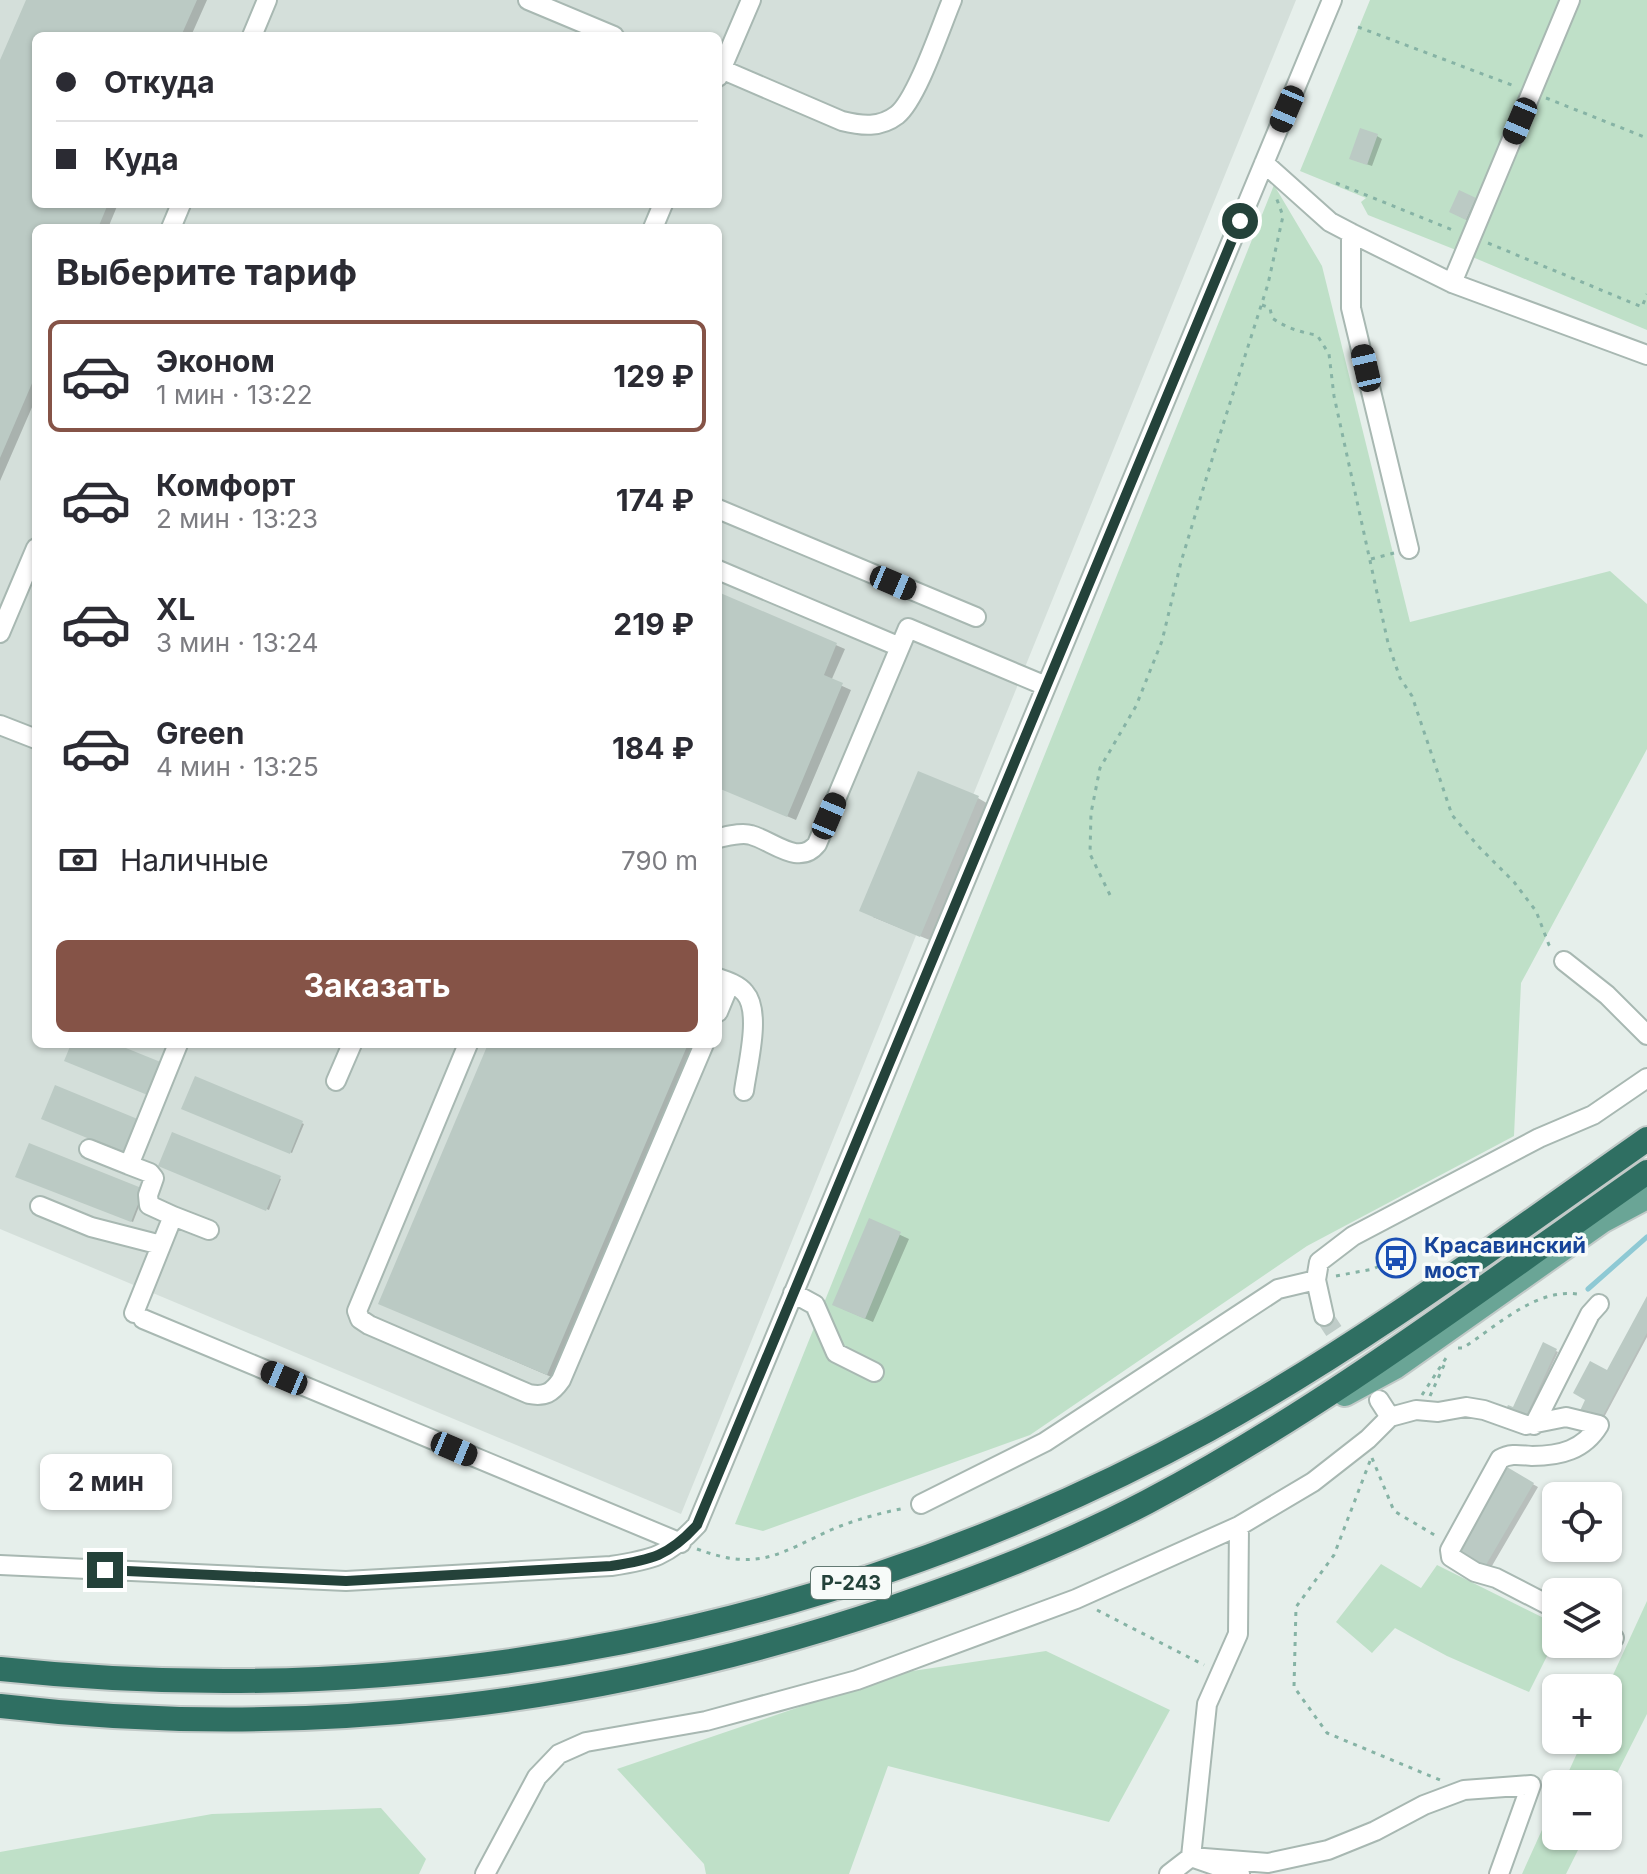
<!DOCTYPE html>
<html lang="ru">
<head>
<meta charset="utf-8">
<style>
	:root { --surface:#fff; --page:#f7f7f7; --text:#2b2b33; --muted:#7c7c81; --line:#e1e1e2; --accent:#855347 }
	body { margin:0; font-family:Inter,sans-serif; background:var(--page); color:var(--text); height:100vh; display:flex; flex-direction:column; font-size:30px; white-space:nowrap }
	* { box-sizing:border-box; margin:0 }
	p { font-size:26px; color:var(--muted) }
	.icon { flex:none; width:44px; height:44px; fill:none; stroke:currentColor; stroke-width:2; stroke-linecap:round; stroke-linejoin:round }
	.map { position:relative; flex:1; overflow:hidden }
	.drawer { position:absolute; left:32px; top:224px; width:690px; height:824px; display:flex; flex-direction:column; background:var(--surface); border-radius:12px; box-shadow:0 2px 6px #0004 }
	.drawer>* { flex:none }
	.top-card { position:absolute; left:32px; top:32px; width:690px; height:176px; border-radius:12px; box-shadow:0 2px 6px #0004; display:grid; align-content:center; height:176px; padding:0 24px; background:var(--surface) }
	.tools { position:absolute; left:1542px; top:1482px; display:grid; gap:16px }
	.tools a { display:grid; place-items:center; width:80px; height:80px; border-radius:12px; background:var(--surface); box-shadow:0 2px 6px #0004; font-size:40px }
	.end { position:absolute; width:36px; height:36px; margin:-18px; border:10px solid #24423a; background:#fff; box-shadow:0 0 0 4px #fff }
	.from { border-radius:50% }
	.bubble { position:absolute; height:56px; border-radius:12px; background:var(--surface); box-shadow:0 2px 6px #0004; font-size:26px; font-weight:700; line-height:56px; text-align:center }
	.car { position:absolute; width:24px; height:48px; margin:-24px -12px; border-radius:10px; box-shadow:0 0 6px 2px #0007; background:linear-gradient(#222 24%,#8ab4d8 0 40%,#222 0 76%,#8ab4d8 0 86%,#222 0) }
	.top-card b { display:flex; align-items:center; gap:28px; height:76px; font-size:30px }
	.top-card b+b { border-top:2px solid var(--line) }
	.top-card i { width:20px; height:20px; background:var(--text) }
	ul { padding:0; list-style:none }
	li { display:flex; align-items:center; gap:24px; height:112px; margin:0 16px 12px; padding:0 8px; border:4px solid transparent; border-radius:12px }
	li div { flex:1 }
	li b { display:block; font-size:30px }
	li em { font-style:normal; font-weight:700 }
	li.on { border-color:var(--accent) }
	li>.icon { width:72px; height:72px; stroke-width:1.5 }
	h2 { padding:0 24px; font-size:36px; line-height:96px }
	.pay { display:flex; align-items:center; gap:20px; height:88px; padding:0 24px; font-size:30px }
	.pay p { margin-inline-start:auto }
	.cta { display:flex; gap:16px; margin-top:auto; padding:16px 24px }
	.cta a { flex:1; height:92px; border-radius:12px; background:var(--accent); color:#fff; font-size:32px; font-weight:700; line-height:92px; text-align:center }
	.map>svg:first-child { display:block }
	.built { fill:#d4dfda; fill-rule:evenodd }
	.green { fill:#bfe0c8 }
	.shadow { fill:#0003 }
	.lines { fill:none; stroke-linecap:round; stroke-linejoin:round }
	.stream { stroke:#8ec9d4; stroke-width:5 }
	.building { fill:#bbcac4 }
	.minor-tunnel { stroke:#bfccc8; stroke-width:18; stroke-dasharray:18 9; stroke-linecap:butt }
	.minor-casing { stroke:#a8b8b2; stroke-width:22 }
	.major-casing { stroke:#c2cac8; stroke-width:28 }
	.highway-casing { stroke:#c2cac8; stroke-width:28 }
	.path { stroke:#86b3a5; stroke-width:3; stroke-dasharray:4 6; stroke-linecap:butt }
	.minor { stroke:#fff; stroke-width:18 }
	.major { stroke:#6aa596; stroke-width:24 }
	.highway { stroke:#2f6f62; stroke-width:24 }
	.route { stroke:#24423a; stroke-width:10 }
	.labels { text-anchor:middle; dominant-baseline:central; stroke-width:7; stroke-linejoin:round; paint-order:stroke }
	.shield { fill:#f7fbf9; stroke:#637a73; stroke-width:2 }
	.shield-label { font-size:20px; font-weight:bold; fill:#24423a }
	.transit-label { font-size:22px; font-weight:bold; fill:#164399; stroke:#f7fbf9; text-anchor:start }
</style>
</head>
<body>
<div class="map">
<svg width="1647" height="1874" viewBox="0 0 1647 1874">
	<rect width="100%" height="100%" fill="#e6efeb"/>
	<!-- built -->
	<path class="built" d="M0,0h1296l-615,1514 -681,-285zM36,36h682v168h-682zM36,228h682v816h-682z"/>
	<!-- green -->
	<path class="green" d="M1370,0h277v330l-177,-74 -8,-18 -6,12 -88,-35 -7,-13 5,-4 -66,-27z
		M1274,185l48,81 88,356 200,-51 37,33v145l-126,234 -7,153 -207,110 -277,189 -267,96 -28,-7z
		M1381,1564l40,24 16,-23 119,59v14l-27,54 -82,-36 -52,-28 -23,25 -36,-31z
		M1647,1601v113l-39,77v-7h-45l20,-44h25l-1,-52z
		M1046,1651l124,59 -61,112 -221,-56 -39,108h-143l-2,-10 -87,-95 282,-96z
		M1556,1799v37h29l-19,38h-44z
		M381,1808l45,51 -7,15h-419v-22l212,-38z"/>
	<!-- shadow -->
	<path class="shadow" d="M28,0h179l-16,36h-155v168h82l-10,24h-72v170l-36,83v-416z
		M1377,136l5,3 -10,27 -15,-5z
		M1460,192l20,10 -9,20 -20,-10z
		M718,594l127,55 -14,32 20,9 -55,130 -78,-33z
		M978,798l12,7 -58,136 -59,-24z
		M490,1044h208l-142,335 -167,-72z
		M196,1079l108,45 -12,29 -108,-45z
		M173,1134l108,45 -12,31 -109,-45z
		M18,1176l127,15 -12,31z
		M870,1221l39,18 -36,83 -30,-13z
		M1647,1300v37l-46,86 7,-50z
		M1544,1345l14,7 -33,70 -11,-13z
		M1507,1470l31,17 -49,84 -31,-18z"/>
	<g class="lines">
		<!-- stream -->
		<path class="stream" d="M1588,1289l59,-52"/>
	</g>
	<!-- building -->
	<path class="building" d="M26,0h171l-16,36h-145v168h72l-10,24h-62l-2,77 2,1v68l-36,84v-398z
		M1360,128l18,6 -11,31 -18,-6z
		M1459,190l17,8 -10,22 -17,-8z
		M718,592l119,51 -13,32 19,8 -56,134 -69,-29z
		M918,771l61,25 -59,141 -61,-26z
		M71,1044h45l47,19 -13,33 -86,-35z
		M488,1044h200l-141,331 -169,-71z
		M195,1076l108,45 -13,33 -109,-45z
		M55,1085l85,35 -14,34 -85,-35z
		M172,1132l109,44 -15,35 -108,-45z
		M29,1143l115,46 -13,33 -116,-45z
		M869,1218l32,14 -36,87 -33,-14z
		M1647,1296v37l-48,90 -20,-10 6,-13 -12,-7 17,-32 17,9z
		M1543,1342l14,7 -34,74 -19,-9 4,-9 5,2z
		M1507,1467l27,16 -51,87 -28,-17z"/>
	<g class="lines">
		<!-- minor-tunnel -->
		<path class="minor-tunnel" d="M1324,1316l42,64"/>
		<!-- minor casing -->
		<g class="minor-casing">
			<path id="minor" d="M528,0l86,36
				M252,36l15,-36
				M721,69l121,52c20,5 38,7 55,-6 20,-16 44,-89 55,-115
				M718,77l33,-77
				M1264,163l66,59 21,11 101,50 195,72
				M171,228l10,-24
				M653,228l10,-24
				M1351,233v75l58,241
				M1452,283l118,-283
				M718,509l258,108
				M718,570l182,77
				M0,633l36,-85
				M0,725l36,14
				M718,838c10,-2 24,-6 33,-3 22,6 48,32 66,9l91,-216 138,58
				M1564,961l43,34 40,40
				M718,978c9,3 21,7 27,15 17,19 2,74 -1,98
				M718,1012l12,-29
				M468,1044l-111,267 3,8 9,6 160,69c16,3 23,-1 32,-14l143,-336
				M336,1081l16,-37
				M89,1149l40,16
				M40,1206l51,21 70,18
				M173,1216l36,14
				M793,1293l22,12 21,48 38,19
				M134,1313l39,-97 -24,-11 -1,-10 6,-17 -4,-5 -21,-8 49,-121
				M1324,1316l-8,-36 3,-18 34,-26 186,-98 54,-23 54,-37
				M143,1319l538,224
				M1379,1400l11,17
				M1534,1425l56,-111 9,-10
				M921,1504l124,-62 233,-153 38,-9
				M1239,1526l-1,108 -31,70 -16,153 49,17
				M0,1565l346,16 265,-15c40,-6 58,-10 86,-41l635,-1525
				M1608,1635l6,3
				M485,1874l52,-97 22,-23 27,-12 120,-21 151,-41 219,-81 163,-73 74,-44 55,-43 22,-22 26,-7 22,2 28,-5 18,3 42,15 40,-8 33,8c-15,25 -39,31 -67,31 -12,-1 -22,-3 -32,3l-50,91 1,7 24,15 21,6 60,31
				M1169,1874l22,-17 77,6 60,-13 47,-19 49,-26 40,-15 67,-5 -32,89"/>
		</g>
		<!-- major casing -->
		<g class="major-casing">
			<path id="major" d="M1345,1394l50,-27 207,-146 45,-24"/>
		</g>
		<!-- highway casing -->
		<g class="highway-casing">
			<path id="highway" d="M0,1669c419,45 837,-37 1208,-239 154,-85 295,-190 439,-291
				M0,1706c302,36 603,-1 891,-98 87,-30 174,-63 256,-106 177,-93 337,-216 500,-330"/>
		</g>
		<!-- path -->
		<path class="path" d="M1358,27l159,60
			M1546,98l101,40
			M1336,183l119,48
			M1488,243l154,64 5,-13
			M1262,305l8,3 2,10c15,10 27,14 45,17l12,19 5,42 54,247 12,35 12,18 40,119 26,31 36,36 22,29 13,34 4,5
			M1371,559l23,-6
			M1110,895l-20,-41 1,-41 9,-45 36,-62 26,-65 19,-79 33,-109 54,-169 15,-68 -7,-19
			M1336,1276l37,-7 23,-11
			M1458,1348h5c34,-22 76,-63 119,-53
			M1422,1395l26,-40
			M1430,1396l15,-33
			M1372,1458l22,53 44,26
			M1370,1461l-36,94 -38,52 -2,80 33,46 113,47
			M697,1549c62,23 81,5 136,-20 24,-10 48,-16 72,-21
			M1097,1610l107,55"/>
		<!-- minor -->
		<use href="#minor" class="minor"/>
		<!-- major -->
		<use href="#major" class="major"/>
		<!-- highway -->
		<use href="#highway" class="highway"/>
	</g>
	<g class="lines">
		<!-- route -->
		<path class="route" d="M105,1570l241,11 265,-15c40,-6 58,-10 86,-41l543,-1304"/>
	</g>
	<!-- icons -->
	<defs>
		<g id="bus-ring" transform="scale(2)"><circle r="9.5" fill="#f7fbf9" stroke="#1a4fb4" stroke-width="1.5"/><path d="M-5-6H5V4H4V6H2V4H-2V6H-4V4H-5ZM-3.5-4V0h7V-4ZM-3.5 1.2v1.5H-2V1.2ZM2 1.2v1.5H3.5V1.2Z" fill="#1a4fb4"/></g>
	</defs>
	<g fill-rule="evenodd">
		<use href="#bus-ring" x="1396" y="1258"/>
	</g>
	<g class="labels">
		<!-- shield labels -->
		<rect class="shield" x="811" y="1567" width="80" height="32" rx="6"/>
		<g class="shield-label">
			<text x="851" y="1583">Р-243</text>
		</g>
		<!-- transit labels -->
		<g class="transit-label">
			<text x="1424" y="1245">Красавинский<tspan x="1424" dy="25">мост</tspan></text>
		</g>
	</g>
</svg>
<div class="tools">
<a><svg class="icon" aria-label="locate" viewBox="0 0 24 24"><circle cx="12" cy="12" r="6"/><path d="M12 2v4M12 18v4M2 12h4M18 12h4"/></svg></a>
<a><svg class="icon" aria-label="layers" viewBox="0 0 24 24"><path d="M12 4l9 5-9 5-9-5zM3 14l9 5 9-5"/></svg></a>
<a>+</a>
<a>−</a>
</div>
<i class="end from" style="left:1240px;top:221px"></i>
<i class="end" style="left:105px;top:1570px"></i>
<div class="bubble" style="left:40px;top:1454px;width:132px">2 мин</div>
<i class="car" style="left:1287px;top:109px;rotate:203deg"></i>
<i class="car" style="left:1520px;top:121px;rotate:203deg"></i>
<i class="car" style="left:1366px;top:368px;rotate:347deg"></i>
<i class="car" style="left:893px;top:583px;rotate:113deg"></i>
<i class="car" style="left:829px;top:816px;rotate:23deg"></i>
<i class="car" style="left:284px;top:1378px;rotate:293deg"></i>
<i class="car" style="left:454px;top:1449px;rotate:113deg"></i>
<div class="top-card">
<b><i class="from"></i>Откуда</b>
<b><i></i>Куда</b>
</div>
<section class="drawer">
<h2>Выберите тариф</h2>
<ul>
<li class="on"><svg class="icon" aria-label="car" viewBox="0 0 24 24"><path d="M5 17H2v-5l4-1 3-4h7l3 4 3 1v5h-3M9 17h6M6 11h13"/><circle cx="7" cy="17" r="2"/><circle cx="17" cy="17" r="2"/></svg><div><b>Эконом</b><p>1 мин · 13:22</p></div><em>129 ₽</em></li>
<li><svg class="icon" aria-label="car" viewBox="0 0 24 24"><path d="M5 17H2v-5l4-1 3-4h7l3 4 3 1v5h-3M9 17h6M6 11h13"/><circle cx="7" cy="17" r="2"/><circle cx="17" cy="17" r="2"/></svg><div><b>Комфорт</b><p>2 мин · 13:23</p></div><em>174 ₽</em></li>
<li><svg class="icon" aria-label="car" viewBox="0 0 24 24"><path d="M5 17H2v-5l4-1 3-4h7l3 4 3 1v5h-3M9 17h6M6 11h13"/><circle cx="7" cy="17" r="2"/><circle cx="17" cy="17" r="2"/></svg><div><b>XL</b><p>3 мин · 13:24</p></div><em>219 ₽</em></li>
<li><svg class="icon" aria-label="car" viewBox="0 0 24 24"><path d="M5 17H2v-5l4-1 3-4h7l3 4 3 1v5h-3M9 17h6M6 11h13"/><circle cx="7" cy="17" r="2"/><circle cx="17" cy="17" r="2"/></svg><div><b>Green</b><p>4 мин · 13:25</p></div><em>184 ₽</em></li>
</ul>
<div class="pay"><svg class="icon" aria-label="cash" viewBox="0 0 24 24"><path d="M3 7h18v10H3z"/><circle cx="12" cy="12" r="2"/></svg>Наличные<p>790 m</p></div>
<div class="cta"><a>Заказать</a></div>
</section>
</div>
</body>
</html>
